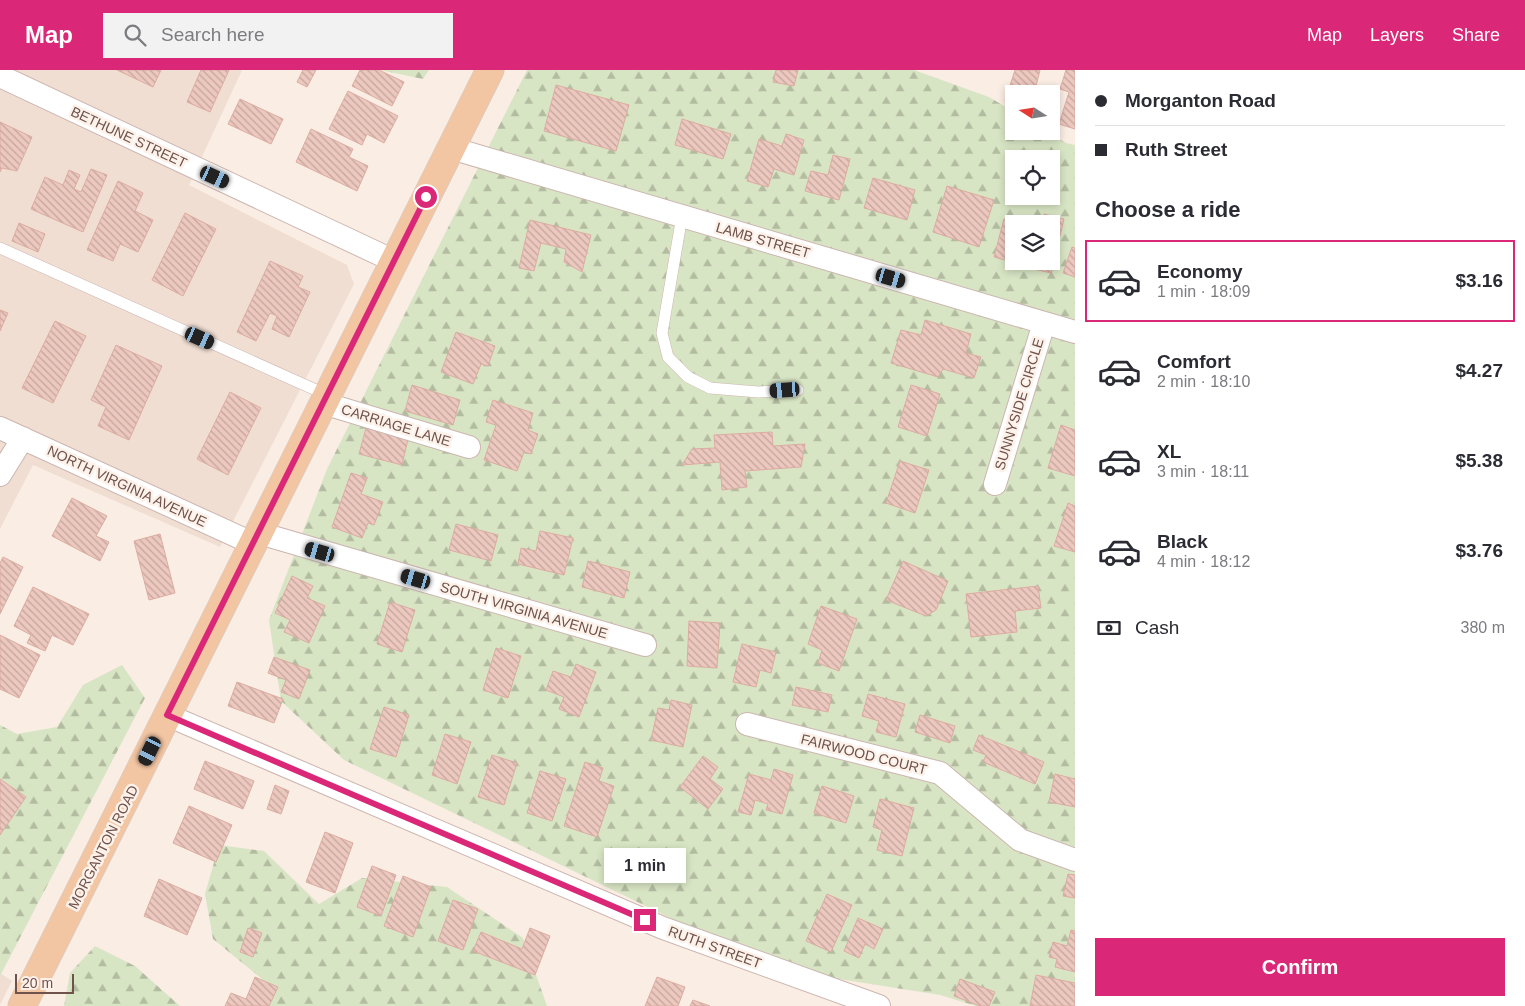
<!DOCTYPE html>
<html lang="en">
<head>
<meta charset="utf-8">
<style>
	:root { --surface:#fff; --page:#f2f2f3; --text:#2b2b33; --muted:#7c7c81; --line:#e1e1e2; --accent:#db2777 }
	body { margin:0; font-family:Helvetica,sans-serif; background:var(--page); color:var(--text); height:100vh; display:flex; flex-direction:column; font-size:19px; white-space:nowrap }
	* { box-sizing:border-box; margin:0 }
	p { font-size:16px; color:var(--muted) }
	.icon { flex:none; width:28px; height:28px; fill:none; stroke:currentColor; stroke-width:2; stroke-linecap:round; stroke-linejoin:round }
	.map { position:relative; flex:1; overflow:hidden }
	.drawer { display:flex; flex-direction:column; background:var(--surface); width:450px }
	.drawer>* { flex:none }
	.hud { display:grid; align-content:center; height:110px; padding:0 20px; background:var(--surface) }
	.needle { width:32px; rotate:282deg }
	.fabs { position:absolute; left:1005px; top:15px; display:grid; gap:10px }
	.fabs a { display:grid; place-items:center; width:55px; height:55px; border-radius:0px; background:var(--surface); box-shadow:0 2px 8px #0003; font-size:25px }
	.scale { position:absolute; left:15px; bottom:12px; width:59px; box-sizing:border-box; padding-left:5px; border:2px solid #6f524c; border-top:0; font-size:14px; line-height:18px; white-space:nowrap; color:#6f524c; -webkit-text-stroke:4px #fdf2ea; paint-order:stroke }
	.end { position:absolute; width:22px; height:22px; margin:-11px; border:6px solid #db2777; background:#fff; box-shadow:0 0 0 2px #fff }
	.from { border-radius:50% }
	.bubble { position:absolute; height:35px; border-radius:0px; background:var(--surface); box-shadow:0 2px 8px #0003; font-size:16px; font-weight:600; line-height:35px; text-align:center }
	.car { position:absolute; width:15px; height:30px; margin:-15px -8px; border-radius:6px; box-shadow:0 0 4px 1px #0007; background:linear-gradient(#222 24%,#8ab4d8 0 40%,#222 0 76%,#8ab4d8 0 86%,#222 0) }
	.hud b { display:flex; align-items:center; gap:18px; height:48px; font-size:19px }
	.hud b+b { border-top:1px solid var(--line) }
	.hud i { width:12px; height:12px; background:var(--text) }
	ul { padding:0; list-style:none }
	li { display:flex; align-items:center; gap:15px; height:82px; margin:0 10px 8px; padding:0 10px; border:2px solid transparent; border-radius:0px }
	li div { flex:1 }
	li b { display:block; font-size:19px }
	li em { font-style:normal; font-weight:600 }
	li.current { border-color:var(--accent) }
	li>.icon { width:45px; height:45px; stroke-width:1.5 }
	h2 { padding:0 20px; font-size:22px; line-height:60px }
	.pay { display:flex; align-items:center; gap:12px; height:55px; padding:0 20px; font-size:19px }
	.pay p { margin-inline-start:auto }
	.button { display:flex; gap:10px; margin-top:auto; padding:10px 20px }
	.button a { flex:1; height:58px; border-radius:0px; background:var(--accent); color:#fff; font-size:20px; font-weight:600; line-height:58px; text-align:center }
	header { display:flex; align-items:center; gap:30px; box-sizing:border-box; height:70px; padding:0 25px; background:var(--accent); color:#fff }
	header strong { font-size:24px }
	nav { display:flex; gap:28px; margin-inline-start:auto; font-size:18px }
	.search { width:350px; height:45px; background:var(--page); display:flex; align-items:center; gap:12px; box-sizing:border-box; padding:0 18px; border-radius:0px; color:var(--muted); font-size:19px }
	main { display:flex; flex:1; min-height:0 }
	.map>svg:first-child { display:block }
	.residential { fill:#f0ded3 }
	.forest { fill:url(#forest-firs); fill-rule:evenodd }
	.building { fill:url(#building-back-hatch); stroke:#ddaca1 }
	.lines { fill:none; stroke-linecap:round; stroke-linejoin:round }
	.lane-casing { stroke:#ccb6af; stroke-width:12 }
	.street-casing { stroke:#ccb6af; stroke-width:24 }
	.primary-casing { stroke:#d4cbc9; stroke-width:29 }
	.lane { stroke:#fff; stroke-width:11 }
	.street { stroke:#fff; stroke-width:22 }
	.primary { stroke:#f2c5a3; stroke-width:28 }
	.route { stroke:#db2777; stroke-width:6 }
	.labels { text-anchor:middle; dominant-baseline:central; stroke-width:5; stroke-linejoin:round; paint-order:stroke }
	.street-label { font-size:14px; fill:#6f524c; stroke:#fdf2ea }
</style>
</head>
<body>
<header>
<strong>Map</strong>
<div class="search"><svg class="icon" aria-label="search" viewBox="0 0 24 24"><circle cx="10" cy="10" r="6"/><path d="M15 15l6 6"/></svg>Search here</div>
<nav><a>Map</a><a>Layers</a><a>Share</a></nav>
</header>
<main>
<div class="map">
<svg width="1075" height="936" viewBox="0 0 1075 936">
	<defs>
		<pattern id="forest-firs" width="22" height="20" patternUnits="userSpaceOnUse" patternTransform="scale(1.25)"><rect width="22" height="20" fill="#d8e5c4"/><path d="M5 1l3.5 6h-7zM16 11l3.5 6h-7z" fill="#b3bca1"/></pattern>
		<pattern id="building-back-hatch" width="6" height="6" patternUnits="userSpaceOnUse" patternTransform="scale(1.25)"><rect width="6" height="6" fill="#ecc8bf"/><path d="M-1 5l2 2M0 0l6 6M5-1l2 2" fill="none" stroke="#c3a59d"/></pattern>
	</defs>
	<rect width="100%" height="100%" fill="#faede4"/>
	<!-- residential -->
	<path class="residential" d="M0,0h242l-53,115 158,80 7,19 -134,263 -187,-82 -33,64z
		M0,903l12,8 -12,24z"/>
	<!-- forest -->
	<path class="forest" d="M380,0h49l-6,9z
		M527,0h387l75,27 25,15v19h33l19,12 9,2v861h-99l-36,-11 -164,-26 -432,-209 -63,-59 -12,-81 58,-151zM1014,89h37v37h-37zM1014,154h37v37h-37z
		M122,595l23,33 -145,278v-251l17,9 40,-7 26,-42z
		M219,775l45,6 55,53 43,-26 85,9 76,51 24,68h-283l-2,-27 -49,-40 -8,-45z
		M95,876l40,20 45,40h-116l6,-33z"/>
	<!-- building -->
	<path class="building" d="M117,0h44l-8,17z
		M201,0h28l-19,42 -23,-10z
		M303,0h13l-9,17 -10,-5z
		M360,0h19l25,12 -12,24 -40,-20z
		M776,0h22l-4,16 -21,-4z
		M1015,0h25l-6,24h-20v9l-9,-2z
		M1066,0h9v59l-16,-5 10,-32 -9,-3z
		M556,15l73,20 -13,46 -72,-20z
		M348,21l50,25 -14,27 -17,-9 -5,11 -33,-16z
		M240,29l43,20 -12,25 -43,-20z
		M682,49l49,15 -8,25 -48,-14z
		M0,52l32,15 -15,34 -15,-3 -2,4z
		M311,59l42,20 -4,8 19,9 -11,25 -61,-29z
		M786,64l18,6 -10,35 -20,-6 -6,18 -21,-6 12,-42 23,7z
		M833,85l17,4 -11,41 -34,-9 6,-20 17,4z
		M91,99l16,6 -24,57 -52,-23 14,-32 18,8 6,-15 11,5 -6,14 7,3z
		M873,108l42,12 -8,30 -43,-12z
		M118,111l25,12 -8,18 18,9 -15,32 -18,-8 -7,17 -26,-11z
		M947,116l47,14 -15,47 -46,-15z
		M185,143l31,16 -33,67 -31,-16z
		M1044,144l20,5 -13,54 -21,-5 1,-7h20v-37h-10z
		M1004,149l20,5h-10l-2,38 -18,-5z
		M530,150l61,15 -9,37 -18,-10 2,-13 -25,-6 -7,28 -15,-3z
		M19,153l26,11 -7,18 -26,-11z
		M1072,177l3,1v29l-12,-4z
		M270,191l33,15 -5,11 12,5 -21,45 -17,-8 5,-13 -7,-3 -14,28 -19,-9z
		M0,240l8,3 -8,18z
		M925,250l46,14 -5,19 15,4 -7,21 -31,-9 -5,8 -47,-14 10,-33 20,5z
		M55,251l31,15 -33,67 -31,-15z
		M456,262l39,14 -7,20 -7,-2 -8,20 -32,-12z
		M116,275l46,21 -33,74 -31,-14 8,-19 -15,-7z
		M412,315l48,15 -7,25 -48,-14z
		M911,315l29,9 -13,42 -29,-9z
		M230,322l31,16 -33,67 -31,-16z
		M493,330l40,13 -5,17 10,4 -7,20 -7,-2 -7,19 -33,-11 12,-35 -10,-3z
		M1061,355l14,5v46l-27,-8z
		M366,358l42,11 -6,26 -43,-11z
		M772,362l1,14 32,-2 -4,23 -56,4 2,16 -25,3 -2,-28 -38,3 10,-16 23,-1 -1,-13z
		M900,391l29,9 -14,43 -29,-10z
		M351,403l16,5 -6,16 22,8 -9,23 -6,-2 -6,15 -30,-11z
		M72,428l35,18 -11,20 13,6 -9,19 -48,-25z
		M1068,433l7,3v46l-21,-6z
		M456,454l42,11 -7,26 -42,-11z
		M540,461l33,7 -9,37 -46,-11 3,-16 15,3z
		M160,464l15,59 -26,7 -15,-59z
		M3,487l20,10 -23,47v-51z
		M588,491l42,11 -6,26 -42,-11z
		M903,491l45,20 -12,29 -10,6 -40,-16z
		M292,506l21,10 -6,12 18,8 -16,37 -25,-11 6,-12 -15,-7z
		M1038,516l3,22 -26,3 2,21 -46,5 -5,-43z
		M33,517l56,27 -16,31 -21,-10 -7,16 -18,-8 4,-8 -17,-9z
		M390,532l25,8 -13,42 -25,-8z
		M821,536l36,13 -18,52 -21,-8 4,-13 -14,-6z
		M689,551l31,2 -3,45 -30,-2z
		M0,565l40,20 -21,43 -19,-9z
		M742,574l34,8 -5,21 -11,-3 -4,17 -23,-5z
		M496,578l25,8 -13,42 -25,-8z
		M274,587l36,13 -11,29 -18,-7 5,-12 -18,-7z
		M576,594l20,8 -17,45 -20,-8 5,-12 -18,-7 7,-19 18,6z
		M237,612l46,17 -9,24 -46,-17z
		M796,617l36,8 -4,17 -36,-7z
		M868,624l37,10 -9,33 -20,-5 3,-11 -17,-5z
		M671,630l21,5 -9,42 -32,-7 7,-32 11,2z
		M384,637l25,8 -13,42 -26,-8z
		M920,645l35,11 -5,17 -35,-11z
		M445,664l26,8 -14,42 -25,-9z
		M979,665l65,27 -9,22 -52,-22 3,-7 -13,-5z
		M492,685l25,8 -13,42 -26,-8z
		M703,686l15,11 -8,12 13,10 -15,20 -28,-22z
		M205,691l49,20 -11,28 -49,-20z
		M585,692l18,6 -4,13 15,5 -17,51 -33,-11z
		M774,699l19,6 -11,39 -16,-4 2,-6 -13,-4 -4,15 -13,-3 11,-38 22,6z
		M540,701l26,8 -14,42 -25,-8z
		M1055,704l20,5v28l-26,-5z
		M0,709l26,18 -26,38z
		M275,715l14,6 -8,23 -14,-5z
		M822,716l32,10 -8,27 -32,-10z
		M880,729l34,9 -12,48 -25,-6 5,-20 -9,-3z
		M189,736l43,19 -16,37 -43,-19z
		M325,762l28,11 -18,50 -29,-11z
		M372,796l24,9 -15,41 -24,-9z
		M1068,804l7,1v23l-12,-2z
		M403,806l28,11 -18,50 -29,-11z
		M159,809l43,19 -15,37 -43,-19z
		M827,824l25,11 -21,47 -25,-11z
		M453,830l25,9 -15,41 -25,-9z
		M858,848l25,11 -9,20 -9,-5 -6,14 -15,-7z
		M248,858l14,5 -9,24 -13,-5z
		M530,858l20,8 -15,39 -62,-24 8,-19 41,17z
		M1071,860l4,1v41l-20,-5 2,-8 -8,-2 4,-15 14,4z
		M1036,905l39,8v23h-45z
		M255,907l23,10 -9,19h-44l6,-13 15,6z
		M657,907l28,10 -7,19h-33z
		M960,909l35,13 -6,14h-9l-26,-10z
		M693,930l17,6h-20z"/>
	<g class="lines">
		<!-- lane casing -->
		<g class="lane-casing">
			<path id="lane" d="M682,146l-20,117 6,24 20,20 22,11 48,4 40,-2
				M0,178l327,147"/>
		</g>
		<!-- street casing -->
		<g class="street-casing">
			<path id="street" d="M0,6l394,185
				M451,78l624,184
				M323,333l146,44
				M0,358l254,116
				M0,405l23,-37
				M995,414l49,-161
				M259,463l386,112
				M167,645l496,213 216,78
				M747,654l193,49 80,67 55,20"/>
		</g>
		<!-- primary casing -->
		<g class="primary-casing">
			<path id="primary" d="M22,936l468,-936"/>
		</g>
		<!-- lane -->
		<use href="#lane" class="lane"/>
		<!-- street -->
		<use href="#street" class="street"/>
		<!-- primary -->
		<use href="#primary" class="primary"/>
	</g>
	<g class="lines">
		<!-- route -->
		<path class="route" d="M426,127l-259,518 478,205"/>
	</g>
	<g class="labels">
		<!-- street labels -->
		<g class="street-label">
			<text transform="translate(129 67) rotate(25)">BETHUNE STREET</text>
			<text transform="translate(763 170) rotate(16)">LAMB STREET</text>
			<text transform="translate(1019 334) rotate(-73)">SUNNYSIDE CIRCLE</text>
			<text transform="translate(396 355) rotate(17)">CARRIAGE LANE</text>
			<text transform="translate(127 416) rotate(25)">NORTH VIRGINIA AVENUE</text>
			<text transform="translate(524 540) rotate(16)">SOUTH VIRGINIA AVENUE</text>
			<text transform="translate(864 684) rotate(14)">FAIRWOOD COURT</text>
			<text transform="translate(103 777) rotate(-63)">MORGANTON ROAD</text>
			<text transform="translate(715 877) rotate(20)">RUTH STREET</text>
		</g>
	</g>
</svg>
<div class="fabs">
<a><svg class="needle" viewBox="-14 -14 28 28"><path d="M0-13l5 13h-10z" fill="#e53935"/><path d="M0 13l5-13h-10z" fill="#7c7c81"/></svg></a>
<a><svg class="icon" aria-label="locate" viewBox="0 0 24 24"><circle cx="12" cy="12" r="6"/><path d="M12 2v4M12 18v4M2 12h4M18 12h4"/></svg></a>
<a><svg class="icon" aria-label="layers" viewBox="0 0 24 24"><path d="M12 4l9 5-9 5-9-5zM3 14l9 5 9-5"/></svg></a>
</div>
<div class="scale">20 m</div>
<i class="end from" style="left:426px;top:127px"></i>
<i class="end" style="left:645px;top:850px"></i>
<div class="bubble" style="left:604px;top:778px;width:82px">1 min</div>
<i class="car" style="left:215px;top:107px;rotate:115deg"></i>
<i class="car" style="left:891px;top:208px;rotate:106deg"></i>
<i class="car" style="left:200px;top:268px;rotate:114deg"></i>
<i class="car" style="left:785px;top:320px;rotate:266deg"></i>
<i class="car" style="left:320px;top:482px;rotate:286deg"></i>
<i class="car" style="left:416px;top:509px;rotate:286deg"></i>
<i class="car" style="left:150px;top:681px;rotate:206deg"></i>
</div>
<section class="drawer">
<div class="hud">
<b><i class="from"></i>Morganton Road</b>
<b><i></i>Ruth Street</b>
</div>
<h2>Choose a ride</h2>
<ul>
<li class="current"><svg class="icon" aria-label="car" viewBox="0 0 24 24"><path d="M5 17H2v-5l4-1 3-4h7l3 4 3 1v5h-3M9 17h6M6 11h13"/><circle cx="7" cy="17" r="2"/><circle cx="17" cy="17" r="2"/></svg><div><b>Economy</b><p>1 min · 18:09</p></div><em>$3.16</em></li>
<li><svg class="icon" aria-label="car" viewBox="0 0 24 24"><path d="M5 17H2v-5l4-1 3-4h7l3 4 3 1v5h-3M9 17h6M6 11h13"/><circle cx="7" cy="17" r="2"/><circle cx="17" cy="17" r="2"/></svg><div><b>Comfort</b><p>2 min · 18:10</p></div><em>$4.27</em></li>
<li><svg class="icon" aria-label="car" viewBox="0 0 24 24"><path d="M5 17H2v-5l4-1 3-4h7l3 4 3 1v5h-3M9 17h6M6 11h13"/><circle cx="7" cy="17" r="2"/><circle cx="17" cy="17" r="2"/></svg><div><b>XL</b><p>3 min · 18:11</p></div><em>$5.38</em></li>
<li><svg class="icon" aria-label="car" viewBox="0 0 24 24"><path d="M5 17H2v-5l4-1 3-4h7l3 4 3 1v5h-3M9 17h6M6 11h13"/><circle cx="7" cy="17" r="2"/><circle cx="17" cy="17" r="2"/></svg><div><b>Black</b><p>4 min · 18:12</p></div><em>$3.76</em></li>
</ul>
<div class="pay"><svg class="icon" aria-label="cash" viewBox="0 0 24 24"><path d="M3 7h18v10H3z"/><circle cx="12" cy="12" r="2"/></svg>Cash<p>380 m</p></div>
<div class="button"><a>Confirm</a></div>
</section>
</main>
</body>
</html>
